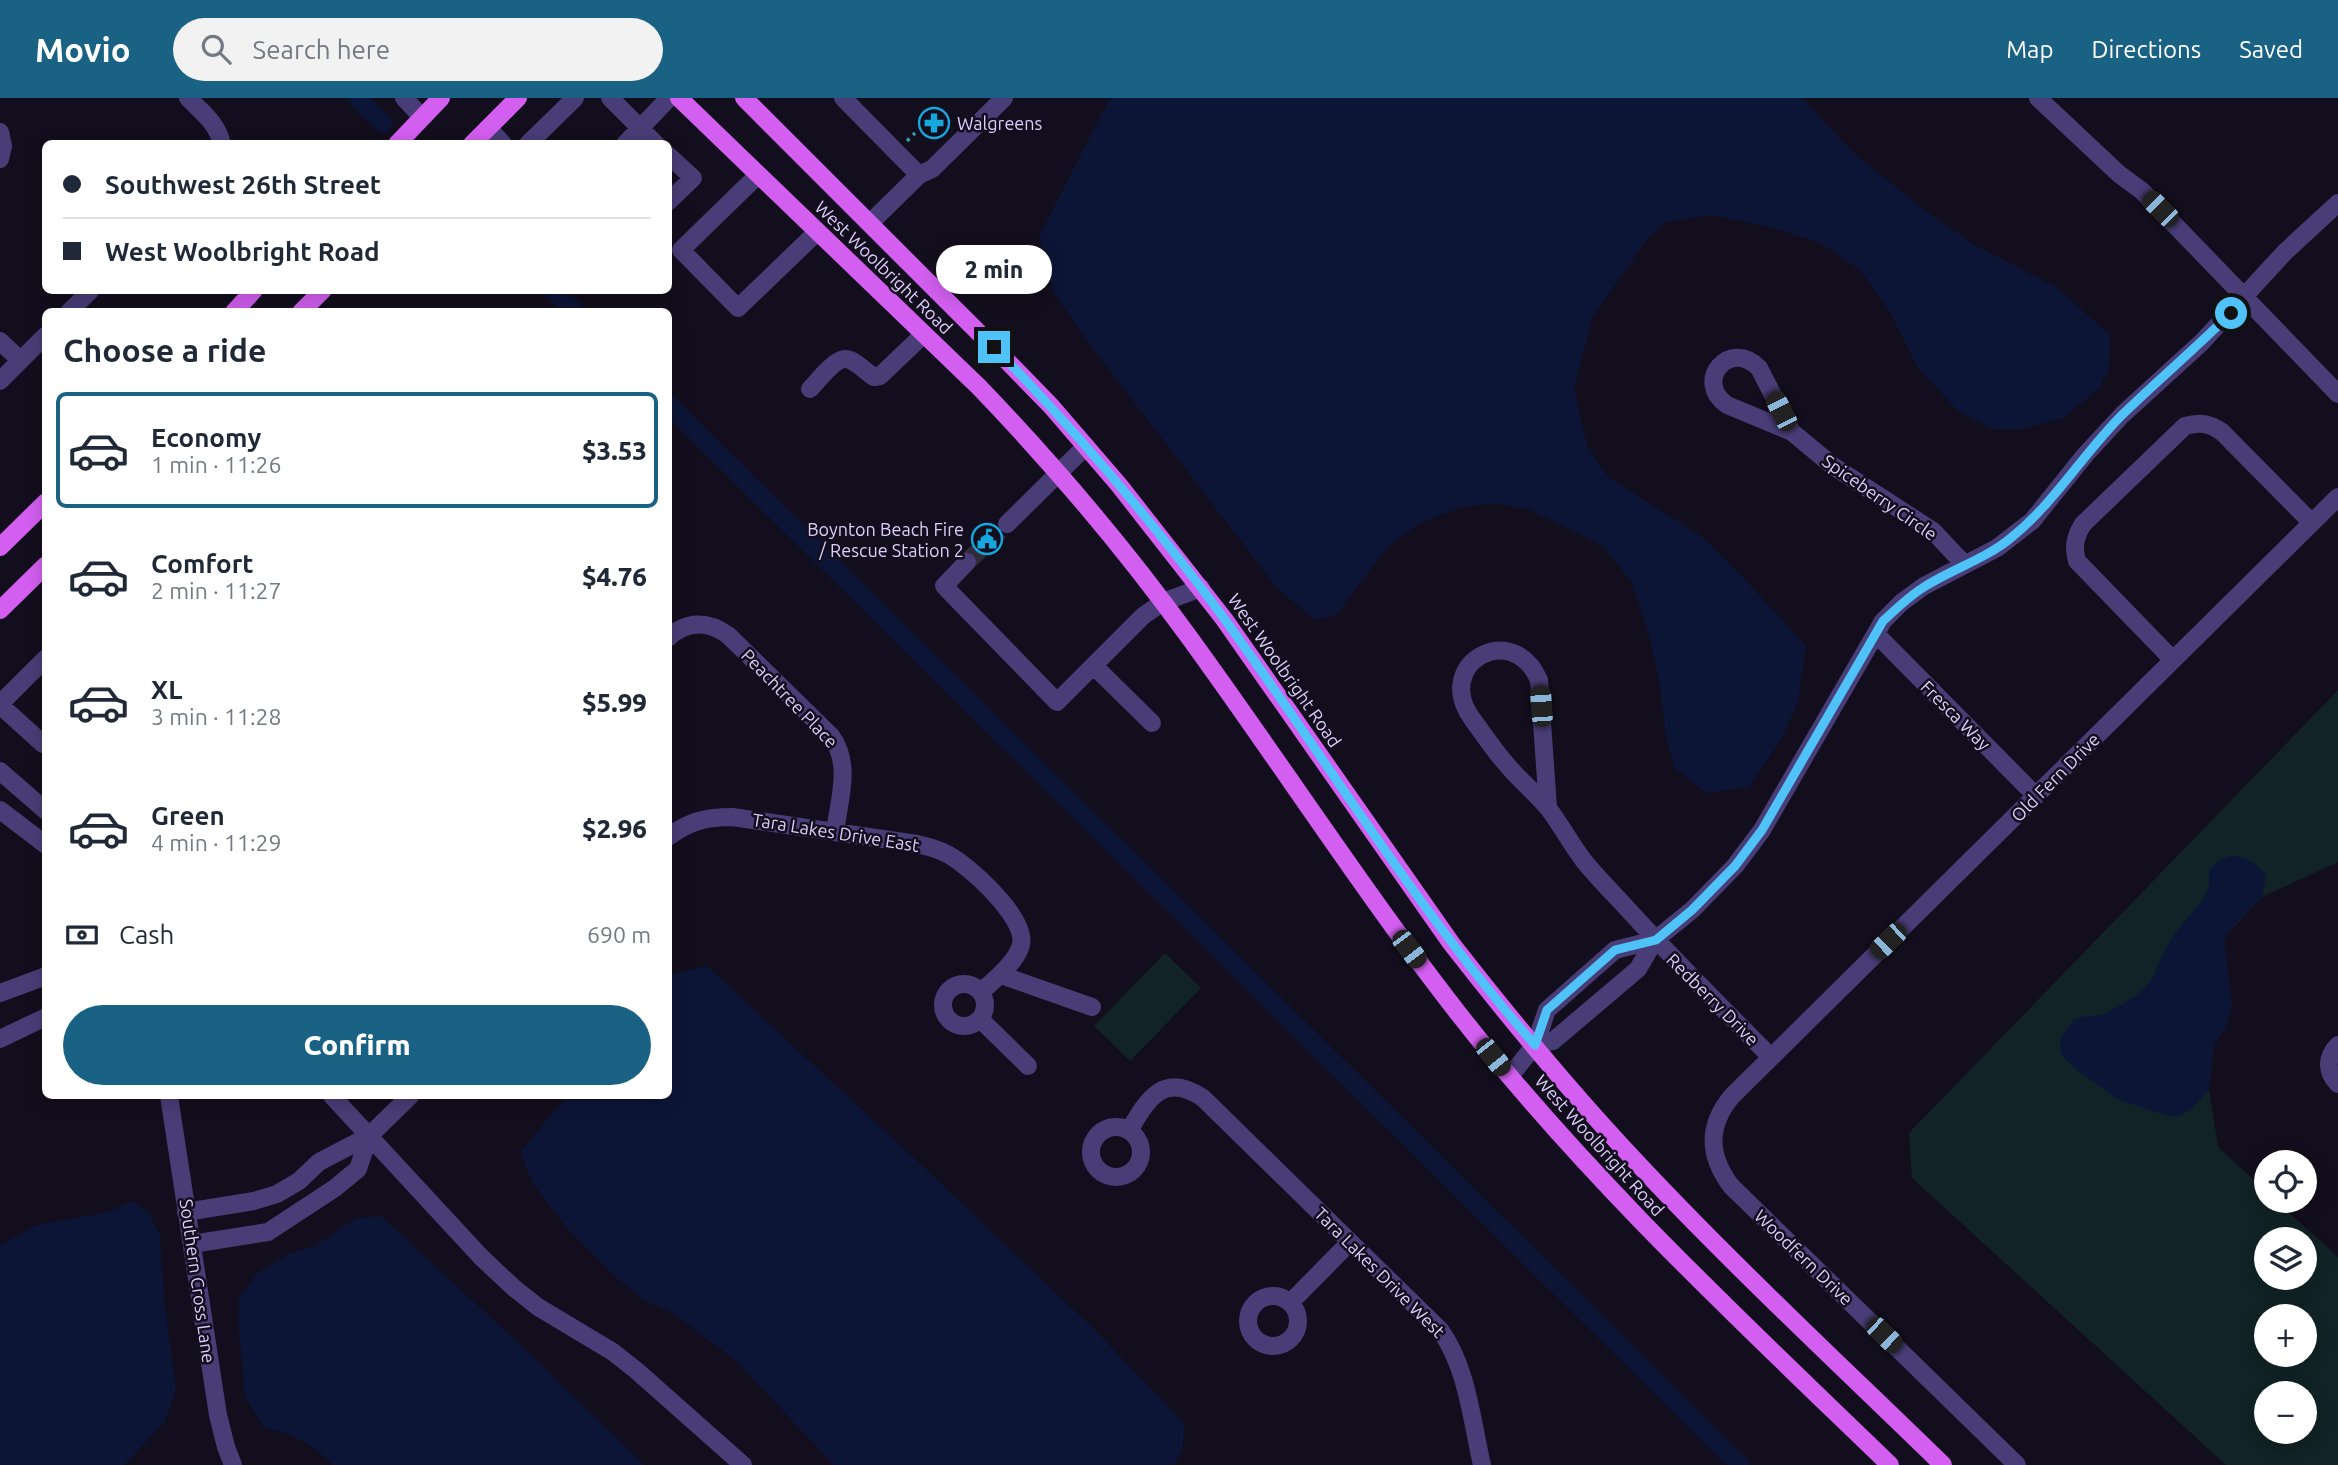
<!DOCTYPE html>
<html lang="en">
<head>
<meta charset="utf-8">
<style>
	:root { --surface:#fff; --page:#f2f2f3; --text:#1f2937; --muted:#747a83; --line:#e0e1e3; --accent:#1a6283 }
	body { margin:0; font-family:Ubuntu,sans-serif; background:var(--page); color:var(--text); height:100vh; display:flex; flex-direction:column; font-size:26px; white-space:nowrap }
	* { box-sizing:border-box; margin:0 }
	p { font-size:23px; color:var(--muted) }
	.icon { flex:none; width:38px; height:38px; fill:none; stroke:currentColor; stroke-width:2; stroke-linecap:round; stroke-linejoin:round }
	.map { position:relative; flex:1; overflow:hidden }
	.sheet { position:absolute; left:42px; top:210px; width:630px; height:791px; display:flex; flex-direction:column; background:var(--surface); border-radius:10px; box-shadow:0 4px 18px #0003 }
	.sheet>* { flex:none }
	.hud { position:absolute; left:42px; top:42px; width:630px; height:154px; border-radius:10px; box-shadow:0 4px 18px #0003; display:grid; align-content:center; height:154px; padding:0 21px; background:var(--surface) }
	.controls { position:absolute; left:2254px; top:1052px; display:grid; gap:14px }
	.controls a { display:grid; place-items:center; width:63px; height:63px; border-radius:50%; background:var(--surface); box-shadow:0 4px 18px #0003; font-size:35px }
	.end { position:absolute; width:32px; height:32px; margin:-16px; border:9px solid #4fc3f7; background:#111; box-shadow:0 0 0 4px #111 }
	.from { border-radius:50% }
	.bubble { position:absolute; height:49px; border-radius:24px; background:var(--surface); box-shadow:0 4px 18px #0003; font-size:23px; font-weight:800; line-height:49px; text-align:center }
	.car { position:absolute; width:21px; height:42px; margin:-21px -10px; border-radius:9px; box-shadow:0 0 5px 2px #0007; background:linear-gradient(#222 24%,#8ab4d8 0 40%,#222 0 76%,#8ab4d8 0 86%,#222 0) }
	.hud b { display:flex; align-items:center; gap:24px; height:66px; font-size:26px }
	.hud b+b { border-top:2px solid var(--line) }
	.hud i { width:18px; height:18px; background:var(--text) }
	ul { padding:0; list-style:none }
	li { display:flex; align-items:center; gap:21px; height:116px; margin:0 14px 10px; padding:0 7px; border:4px solid transparent; border-radius:10px }
	li div { flex:1 }
	li b { display:block; font-size:26px }
	li em { font-style:normal; font-weight:800 }
	li.current { border-color:var(--accent) }
	li>.icon { width:63px; height:63px; stroke-width:1.5 }
	h2 { padding:0 21px; font-size:32px; line-height:84px }
	.pay { display:flex; align-items:center; gap:18px; height:77px; padding:0 21px; font-size:26px }
	.pay p { margin-inline-start:auto }
	.cta { display:flex; gap:14px; margin-top:auto; padding:14px 21px }
	.cta a { flex:1; height:80px; border-radius:42px; background:var(--accent); color:#fff; font-size:28px; font-weight:800; line-height:80px; text-align:center }
	header { display:flex; align-items:center; gap:42px; box-sizing:border-box; height:98px; padding:0 35px; background:var(--accent); color:#fff }
	header strong { font-size:33px }
	nav { display:flex; gap:38px; margin-inline-start:auto; font-size:24px }
	.search { width:490px; height:63px; background:var(--page); display:flex; align-items:center; gap:18px; box-sizing:border-box; padding:0 24px; border-radius:38px; color:var(--muted); font-size:26px }
	.map>svg:first-child { display:block }
	.green { fill:#112326; fill-rule:evenodd }
	.water { fill:#0d1536 }
	.lines { fill:none; stroke-linecap:round; stroke-linejoin:round }
	.canal { stroke:#0d1536; stroke-width:19 }
	.minor-tunnel { stroke:#312b3e; stroke-width:18; stroke-dasharray:18 9; stroke-linecap:butt }
	.path { stroke:#3898a4; stroke-width:3.5; stroke-dasharray:3.5 5; stroke-linecap:butt }
	.minor { stroke:#493d77; stroke-width:18 }
	.major { stroke:#d35ff0; stroke-width:18 }
	.route { stroke:#4fc3f7; stroke-width:9 }
	.labels { text-anchor:middle; dominant-baseline:central; stroke-width:5; stroke-linejoin:round; paint-order:stroke }
	.poi-label { font-size:18px; fill:#dbcefa; stroke:#130e1d; text-anchor:start }
	.street-label { font-size:18px; fill:#dbcefa; stroke:#130e1d }
</style>
</head>
<body>
<header>
<strong>Movio</strong>
<div class="search"><svg class="icon" aria-label="search" viewBox="0 0 24 24"><circle cx="10" cy="10" r="6"/><path d="M15 15l6 6"/></svg>Search here</div>
<nav><a>Map</a><a>Directions</a><a>Saved</a></nav>
</header>
<div class="map">
<svg width="2338" height="1367" viewBox="0 0 2338 1367">
	<rect width="100%" height="100%" fill="#130e1d"/>
	<!-- green -->
	<path class="green" d="M2338,592v172l-76,35 -36,38 -2,5 8,67 -7,21 -11,17 -5,45 9,57 48,44v9l10,1 62,56v208h-112l-314,-287 -3,-45zM2266,1141h39v39h-39zM2266,1218h39v38h-39zM2266,1295h39v39h-39z
		M1165,855l36,35 -71,73 -36,-35z"/>
	<!-- water -->
	<path class="water" d="M1110,0h692l54,57 70,56 50,35 80,41 54,48 -1,34 -11,20 -34,29 -46,12 -25,-1 -34,-17 -41,-44 -28,-56 -30,-42 -40,-27 -43,-14 -65,-14 -46,7 -18,16 -56,80 -18,71 13,56 21,32 93,59 36,35 69,75 -8,55 -16,37 -33,49 -43,6 -31,-25 -9,-31 -7,-58 -11,-48 -17,-50 -30,-36 -71,-35 -36,-7 -32,4 -44,17 -30,23 -52,68 -22,4 -37,-31 -183,-238 -41,-58 -14,-56z
		M2231,758c16,0 24,7 35,19l-4,22 -28,28 -10,15 8,67 -7,21 -11,17 -5,45 -20,21 -10,5h-11l-49,-16 -41,-29 -15,-14 -3,-7 1,-13 12,-17 8,-3 20,-2 15,-7 22,-14 13,-13 12,-28 11,-18 31,-39 4,-9v-18l11,-9z
		M707,868l207,192 179,170 91,95 -1,26 -9,16h-340l-98,-104 -63,-48 -29,-13 -33,-27 -46,-47 -33,-44 -12,-30 47,-56h101l1,-115 4,-7z
		M132,1103l17,12 11,23 4,64 12,89 -12,34 -40,42h-124v-220l37,-20 72,-13z
		M381,1118l144,133 119,116h-311c-20,-21 -40,-32 -69,-37l-19,-32 -7,-77 1,-23 9,-9 9,-14 32,-19 26,-8 41,-28z"/>
	<g class="lines">
		<!-- canal -->
		<path class="canal" d="M357,0l26,25
			M553,192l22,22
			M668,306l1072,1061"/>
		<!-- minor-tunnel -->
		<path class="minor-tunnel" d="M967,464l40,-38"/>
		<!-- path -->
		<path class="path" d="M907,43l8,-8"/>
		<!-- minor -->
		<path class="minor" d="M188,0c14,14 29,25 34,46
			M404,0l18,19
			M610,0l46,46
			M843,0l76,77
			M2038,0l81,76 23,17 196,203
			M488,30l15,16
			M0,34l3,14 -3,13
			M528,46l47,-46
			M625,46l44,-46
			M668,57l25,23 -25,24
			M758,77l-77,75 57,58 79,-76
			M870,125l49,-48 13,-6 72,-71
			M69,214l22,-22
			M0,243l20,19
			M0,283l46,-46
			M810,291c8,-8 27,-35 40,-29 8,3 16,12 24,17l6,-1 44,-42
			M1792,334l-33,-64c-29,-30 -66,13 -32,37l65,27 41,34 100,65 32,34
			M1007,426l79,-78
			M967,464l-23,24 113,116 86,-86 20,-14 38,-14
			M1876,536l160,162
			M668,540c19,-18 40,-17 60,-3l103,101c21,28 8,64 4,96
			M2173,562l-96,-99c-4,-15 -2,-24 6,-37l102,-98c15,-4 24,-3 37,6l90,91
			M1094,568l58,57
			M0,606l46,-46
			M0,607l43,39
			M0,673l46,40
			M1548,710l-9,-128c-27,-62 -108,-15 -66,40 11,15 22,32 35,46 12,15 28,27 40,42 13,17 23,36 36,53 12,15 26,29 39,43 48,53 98,103 148,153
			M0,712l46,35
			M668,739c21,-16 39,-20 64,-20l185,27c14,3 28,7 40,16 19,14 74,62 63,88 -6,16 -27,33 -39,44
			M1001,877l91,32
			M943 907a21 21 0 1 1 42 0a21 21 0 1 1-42 0Z
			M0,895l46,-17
			M980,921l48,47
			M0,941l46,-22
			M1535,947l18,-4 85,-72 17,-29 37,-30 43,-44 27,-36 121,-209 19,-19 22,-16 73,-38 35,-27 53,-66 37,-40 80,-73 83,-90 53,-49
			M2338,947c-12,12 -12,27 0,39
			M1510,978l25,-31 12,-35 68,-60 40,-10
			M169,998l49,319 8,32 7,18
			M332,998l149,161 33,31 24,19 75,45 24,19 106,94
			M1091 1054a25 25 0 1 1 50 0a25 25 0 1 1-50 0Z
			M1129,1033c18,-31 34,-60 74,-33l237,232c27,36 32,92 42,135
			M186,1114l68,-11 23,-7 22,-13 20,-19 50,-26 41,-40
			M192,1146l76,-12 67,-44 23,-19 11,-33
			M1248 1223a25 25 0 1 1 50 0a25 25 0 1 1-50 0Z
			M1290,1205l60,-61
			M2017,1367l-286,-279c-23,-31 -24,-60 1,-90l606,-599"/>
		<!-- major -->
		<path class="major" d="M679,0l300,289c75,78 146,162 210,250 91,125 174,254 269,376 129,165 282,307 432,452
			M744,0l264,264 43,44 68,79 105,134 227,324c49,63 100,125 153,184 107,118 225,227 339,338
			M397,46l44,-46
			M472,46l46,-46
			M234,214l20,-22
			M301,214l22,-22
			M0,449l46,-45
			M0,512l46,-45"/>
	</g>
	<g class="lines">
		<!-- route -->
		<path class="route" d="M994,249c83,85 159,175 229,270 104,143 195,295 312,428l12,-35 68,-60 41,-10 36,-30 43,-44 27,-36 121,-209c13,-12 25,-24 41,-34 28,-18 62,-28 88,-50 43,-35 71,-83 110,-122 36,-35 74,-67 109,-102"/>
	</g>
	<!-- icons -->
	<defs>
		<g id="pharmacy-ring" transform="scale(1.575)"><circle r="9.5" fill="#130e1d" stroke="#15a8df" stroke-width="1.5"/><path d="M-2-6h4v4h4v4h-4v4h-4v-4h-4v-4h4Z" fill="#15a8df"/></g>
		<g id="civic-ring" transform="scale(1.575)"><circle r="9.5" fill="#130e1d" stroke="#15a8df" stroke-width="1.5"/><path d="M-.6-6.5H3V-4.5H.6V-3L4-1V1h2V6H-6V1h2V-1L-.6-3ZM-1.2 2.5V6h2.4V2.5Z" fill="#15a8df"/></g>
	</defs>
	<g fill-rule="evenodd">
		<use href="#pharmacy-ring" x="934" y="25"/>
		<use href="#civic-ring" x="987" y="441"/>
	</g>
	<g class="labels">
		<!-- poi labels -->
		<g class="poi-label">
			<text x="957" y="25">Walgreens</text>
			<text x="964" y="431" text-anchor="end">Boynton Beach Fire<tspan x="964" dy="21">/ Rescue Station 2</tspan></text>
		</g>
		<!-- street labels -->
		<g class="street-label">
			<text transform="translate(884 169) rotate(44)">West Woolbright Road</text>
			<text transform="translate(1880 399) rotate(35)">Spiceberry Circle</text>
			<text transform="translate(1285 572) rotate(55)">West Woolbright Road</text>
			<text transform="translate(790 600) rotate(46)">Peachtree Place</text>
			<text transform="translate(1956 617) rotate(45)">Fresca Way</text>
			<text transform="translate(2055 679) rotate(-45)">Old Fern Drive</text>
			<text transform="translate(836 734) rotate(9)">Tara Lakes Drive East</text>
			<text transform="translate(1713 901) rotate(45)">Redberry Drive</text>
			<text transform="translate(1600 1047) rotate(48)">West Woolbright Road</text>
			<text transform="translate(1804 1159) rotate(44)">Woodfern Drive</text>
			<text transform="translate(1380 1174) rotate(45)">Tara Lakes Drive West</text>
			<text transform="translate(198 1183) rotate(82)">Southern Cross Lane</text>
		</g>
	</g>
</svg>
<div class="controls">
<a><svg class="icon" aria-label="locate" viewBox="0 0 24 24"><circle cx="12" cy="12" r="6"/><path d="M12 2v4M12 18v4M2 12h4M18 12h4"/></svg></a>
<a><svg class="icon" aria-label="layers" viewBox="0 0 24 24"><path d="M12 4l9 5-9 5-9-5zM3 14l9 5 9-5"/></svg></a>
<a>+</a>
<a>−</a>
</div>
<i class="end from" style="left:2231px;top:215px"></i>
<i class="end" style="left:994px;top:249px"></i>
<div class="bubble" style="left:936px;top:147px;width:116px">2 min</div>
<i class="car" style="left:2160px;top:111px;rotate:315deg"></i>
<i class="car" style="left:1781px;top:313px;rotate:333deg"></i>
<i class="car" style="left:1541px;top:608px;rotate:356deg"></i>
<i class="car" style="left:1888px;top:843px;rotate:226deg"></i>
<i class="car" style="left:1409px;top:851px;rotate:143deg"></i>
<i class="car" style="left:1493px;top:959px;rotate:141deg"></i>
<i class="car" style="left:1884px;top:1237px;rotate:134deg"></i>
<div class="hud">
<b><i class="from"></i>Southwest 26th Street</b>
<b><i></i>West Woolbright Road</b>
</div>
<section class="sheet">
<h2>Choose a ride</h2>
<ul>
<li class="current"><svg class="icon" aria-label="car" viewBox="0 0 24 24"><path d="M5 17H2v-5l4-1 3-4h7l3 4 3 1v5h-3M9 17h6M6 11h13"/><circle cx="7" cy="17" r="2"/><circle cx="17" cy="17" r="2"/></svg><div><b>Economy</b><p>1 min · 11:26</p></div><em>$3.53</em></li>
<li><svg class="icon" aria-label="car" viewBox="0 0 24 24"><path d="M5 17H2v-5l4-1 3-4h7l3 4 3 1v5h-3M9 17h6M6 11h13"/><circle cx="7" cy="17" r="2"/><circle cx="17" cy="17" r="2"/></svg><div><b>Comfort</b><p>2 min · 11:27</p></div><em>$4.76</em></li>
<li><svg class="icon" aria-label="car" viewBox="0 0 24 24"><path d="M5 17H2v-5l4-1 3-4h7l3 4 3 1v5h-3M9 17h6M6 11h13"/><circle cx="7" cy="17" r="2"/><circle cx="17" cy="17" r="2"/></svg><div><b>XL</b><p>3 min · 11:28</p></div><em>$5.99</em></li>
<li><svg class="icon" aria-label="car" viewBox="0 0 24 24"><path d="M5 17H2v-5l4-1 3-4h7l3 4 3 1v5h-3M9 17h6M6 11h13"/><circle cx="7" cy="17" r="2"/><circle cx="17" cy="17" r="2"/></svg><div><b>Green</b><p>4 min · 11:29</p></div><em>$2.96</em></li>
</ul>
<div class="pay"><svg class="icon" aria-label="cash" viewBox="0 0 24 24"><path d="M3 7h18v10H3z"/><circle cx="12" cy="12" r="2"/></svg>Cash<p>690 m</p></div>
<div class="cta"><a>Confirm</a></div>
</section>
</div>
</body>
</html>
